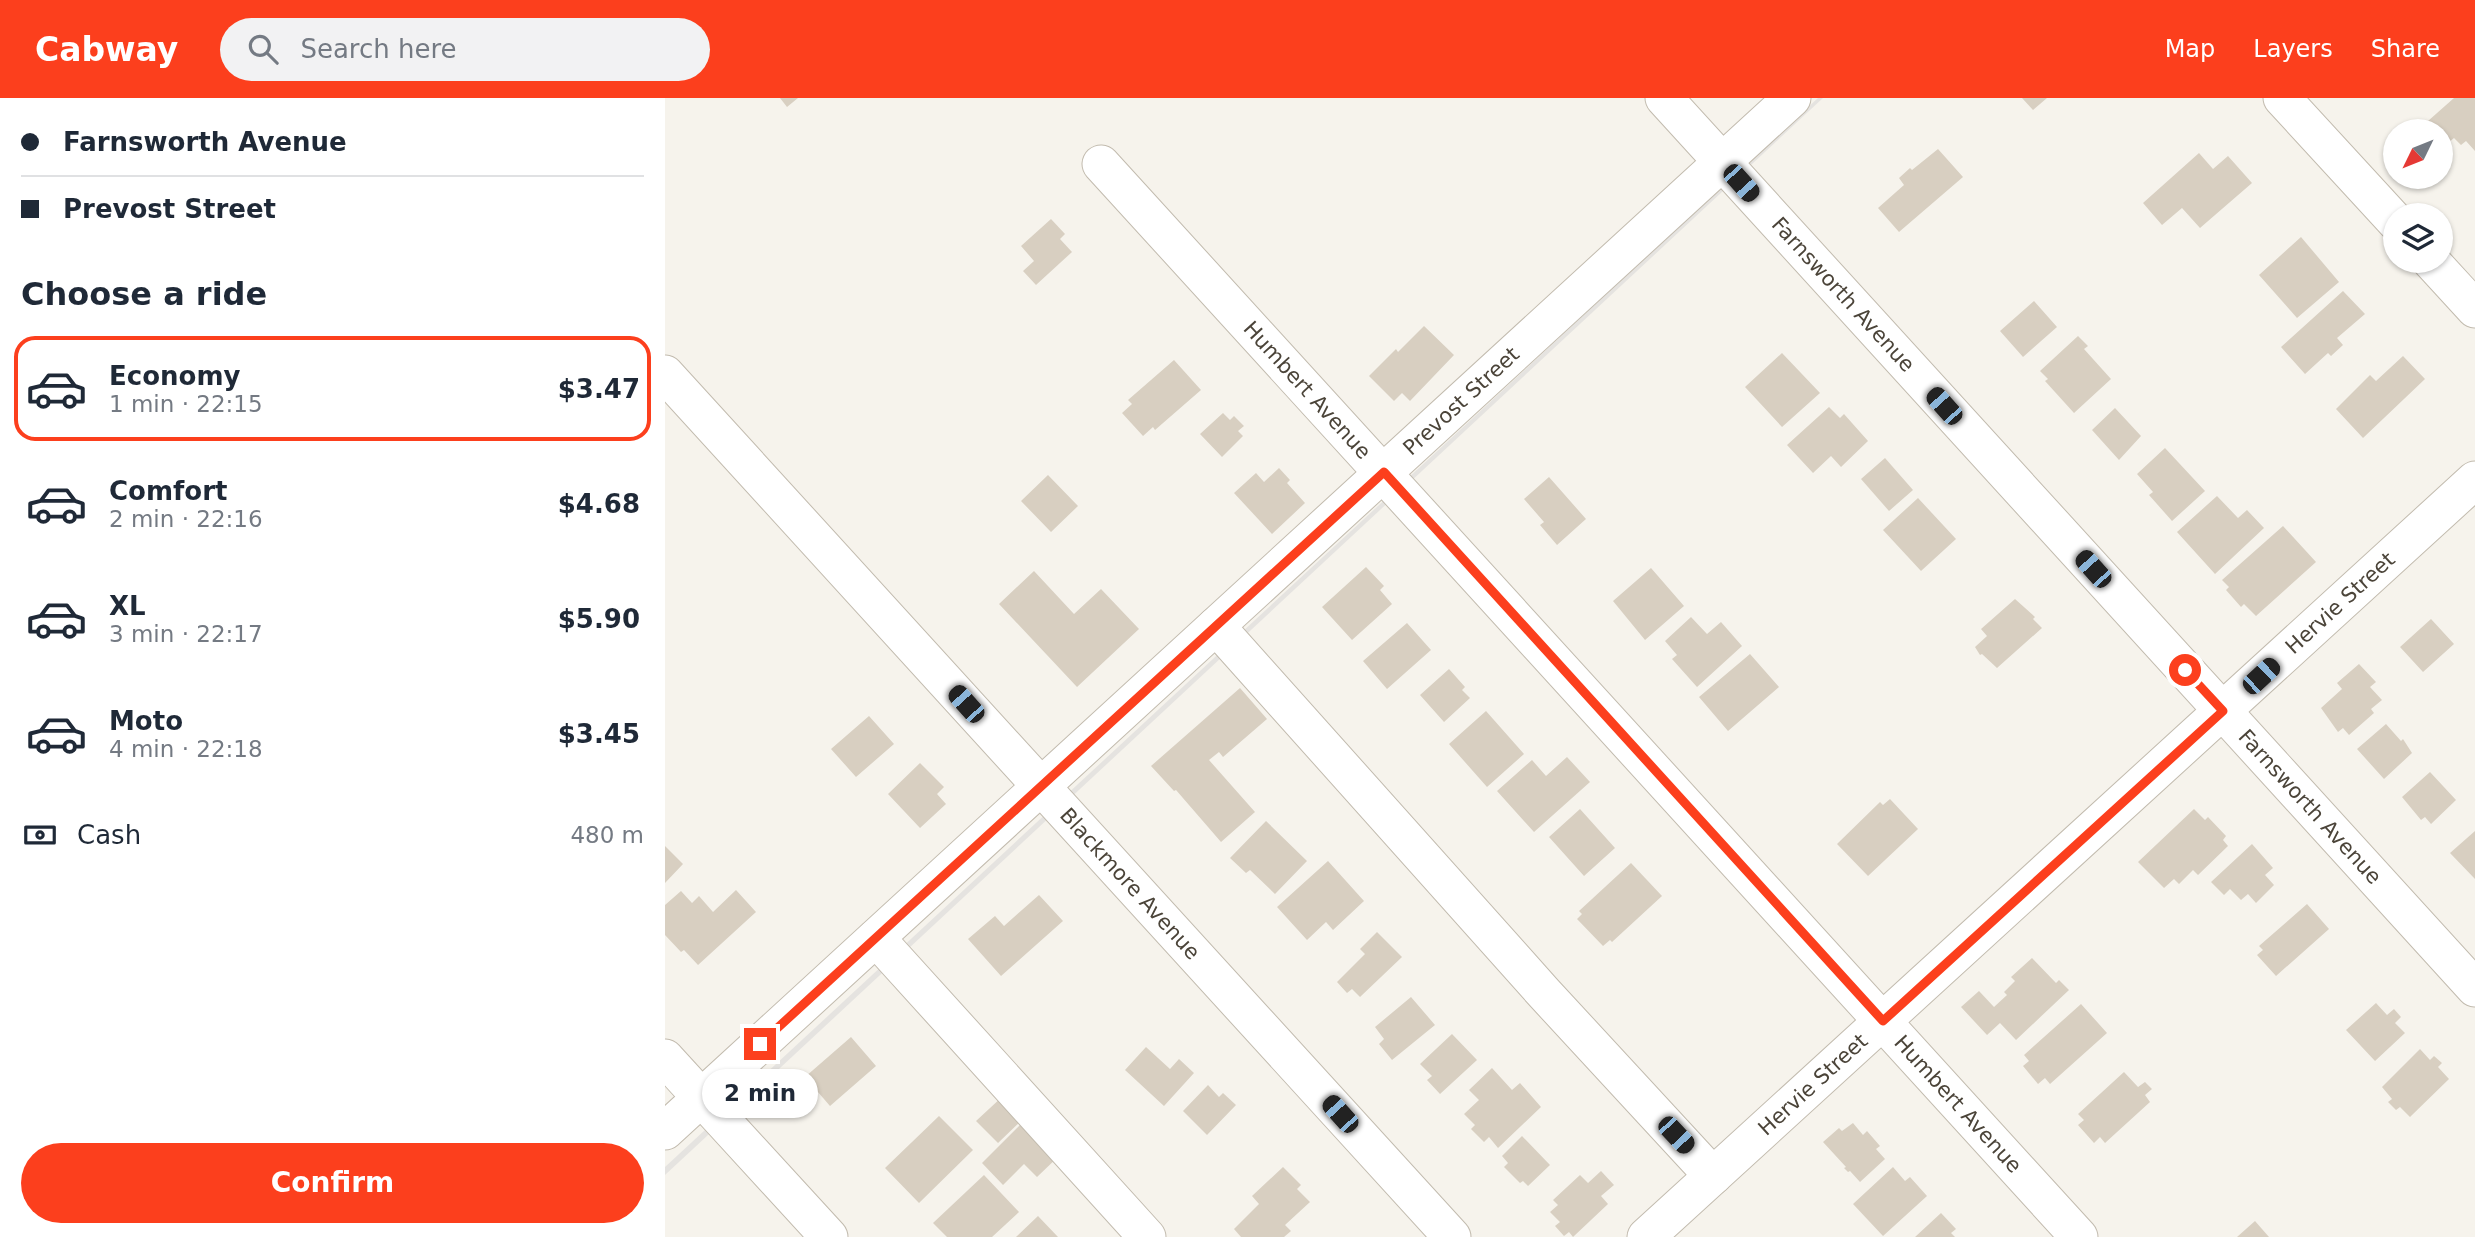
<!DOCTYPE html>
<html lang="en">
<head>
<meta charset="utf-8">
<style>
	:root { --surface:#fff; --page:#f2f2f3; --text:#1f2937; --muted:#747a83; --line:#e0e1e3; --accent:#fc3f1d }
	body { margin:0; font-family:"DejaVu Sans",sans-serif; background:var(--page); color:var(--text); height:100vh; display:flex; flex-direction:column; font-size:26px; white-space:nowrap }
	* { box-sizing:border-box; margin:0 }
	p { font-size:23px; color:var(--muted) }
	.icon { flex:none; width:38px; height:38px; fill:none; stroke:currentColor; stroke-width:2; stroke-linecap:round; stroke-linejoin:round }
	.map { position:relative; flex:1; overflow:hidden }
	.drawer { display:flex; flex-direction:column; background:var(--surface); width:665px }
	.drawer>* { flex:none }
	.guide { display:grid; align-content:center; height:154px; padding:0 21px; background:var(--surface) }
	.needle { width:46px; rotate:227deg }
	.fabs { position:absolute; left:1718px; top:21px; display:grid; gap:14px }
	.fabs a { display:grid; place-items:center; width:70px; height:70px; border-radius:50%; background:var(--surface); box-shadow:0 2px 5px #0004; font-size:35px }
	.end { position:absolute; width:32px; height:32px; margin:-16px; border:9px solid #fc3f1d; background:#fff; box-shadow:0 0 0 4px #fff }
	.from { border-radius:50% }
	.bubble { position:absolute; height:49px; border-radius:24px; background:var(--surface); box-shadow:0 2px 5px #0004; font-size:23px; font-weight:800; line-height:49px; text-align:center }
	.car { position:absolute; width:21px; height:42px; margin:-21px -10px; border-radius:9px; box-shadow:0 0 5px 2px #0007; background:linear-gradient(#222 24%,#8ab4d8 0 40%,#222 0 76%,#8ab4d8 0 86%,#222 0) }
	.guide b { display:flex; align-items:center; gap:24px; height:66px; font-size:26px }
	.guide b+b { border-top:2px solid var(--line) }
	.guide i { width:18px; height:18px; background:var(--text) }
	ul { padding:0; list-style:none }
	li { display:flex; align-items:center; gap:21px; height:105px; margin:0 14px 10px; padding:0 7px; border:4px solid transparent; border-radius:21px }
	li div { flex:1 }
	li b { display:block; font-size:26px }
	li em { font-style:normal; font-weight:800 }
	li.active { border-color:var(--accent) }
	li>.icon { width:63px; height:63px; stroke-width:1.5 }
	h2 { padding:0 21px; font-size:32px; line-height:84px }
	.pay { display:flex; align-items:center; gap:18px; height:77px; padding:0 21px; font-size:26px }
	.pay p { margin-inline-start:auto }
	.primary-button { display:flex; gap:14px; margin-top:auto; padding:14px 21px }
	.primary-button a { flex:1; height:80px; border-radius:42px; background:var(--accent); color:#fff; font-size:28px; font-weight:800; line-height:80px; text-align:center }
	header { display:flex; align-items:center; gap:42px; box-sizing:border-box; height:98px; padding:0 35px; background:var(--accent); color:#fff }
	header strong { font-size:33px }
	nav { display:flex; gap:38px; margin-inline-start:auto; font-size:24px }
	.search { width:490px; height:63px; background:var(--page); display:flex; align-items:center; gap:18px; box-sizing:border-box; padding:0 24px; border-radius:38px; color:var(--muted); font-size:26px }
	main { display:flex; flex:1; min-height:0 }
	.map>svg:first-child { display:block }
	.parking { fill:#e5e3e0 }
	.building { fill:#d8cfc1 }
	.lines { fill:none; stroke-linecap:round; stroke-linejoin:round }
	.minor-casing { stroke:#c2bbae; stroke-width:39 }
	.minor { stroke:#fff; stroke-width:37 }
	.route { stroke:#fc3f1d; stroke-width:9 }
	.labels { text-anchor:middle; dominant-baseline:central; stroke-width:7; stroke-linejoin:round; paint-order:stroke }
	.street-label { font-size:21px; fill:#4b4439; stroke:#fff }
</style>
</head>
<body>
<header>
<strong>Cabway</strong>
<div class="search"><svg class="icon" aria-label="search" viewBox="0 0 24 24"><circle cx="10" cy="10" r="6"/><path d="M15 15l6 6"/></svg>Search here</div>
<nav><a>Map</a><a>Layers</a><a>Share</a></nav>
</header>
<main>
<section class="drawer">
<div class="guide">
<b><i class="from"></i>Farnsworth Avenue</b>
<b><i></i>Prevost Street</b>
</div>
<h2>Choose a ride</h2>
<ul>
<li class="active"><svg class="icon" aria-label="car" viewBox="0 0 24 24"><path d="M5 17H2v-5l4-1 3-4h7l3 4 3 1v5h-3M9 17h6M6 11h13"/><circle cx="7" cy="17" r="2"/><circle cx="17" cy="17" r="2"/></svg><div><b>Economy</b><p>1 min · 22:15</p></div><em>$3.47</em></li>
<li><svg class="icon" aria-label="car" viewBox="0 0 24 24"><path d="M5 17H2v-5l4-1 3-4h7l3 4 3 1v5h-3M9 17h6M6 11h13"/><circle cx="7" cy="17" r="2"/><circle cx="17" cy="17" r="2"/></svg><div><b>Comfort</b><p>2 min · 22:16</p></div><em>$4.68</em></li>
<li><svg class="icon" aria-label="car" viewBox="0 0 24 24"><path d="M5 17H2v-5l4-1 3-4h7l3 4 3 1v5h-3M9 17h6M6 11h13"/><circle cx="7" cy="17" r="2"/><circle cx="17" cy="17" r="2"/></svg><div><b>XL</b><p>3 min · 22:17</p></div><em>$5.90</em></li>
<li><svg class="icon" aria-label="car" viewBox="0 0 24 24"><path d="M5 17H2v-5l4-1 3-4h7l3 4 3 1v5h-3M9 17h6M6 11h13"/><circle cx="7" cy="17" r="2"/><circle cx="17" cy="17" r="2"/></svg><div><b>Moto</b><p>4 min · 22:18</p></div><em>$3.45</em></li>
</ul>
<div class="pay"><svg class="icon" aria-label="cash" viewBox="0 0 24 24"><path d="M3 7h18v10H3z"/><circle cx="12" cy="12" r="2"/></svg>Cash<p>480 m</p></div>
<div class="primary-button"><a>Confirm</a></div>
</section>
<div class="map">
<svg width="1810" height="1139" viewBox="0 0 1810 1139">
	<rect width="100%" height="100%" fill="#f6f3ec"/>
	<!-- parking -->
	<path class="parking" d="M1153,0h5l-1158,1077v-8z"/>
	<!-- building -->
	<path class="building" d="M115,0h18l-11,9z
		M1357,0h25l-14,12z
		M1789,0h21v53l-9,-10 -5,4 -7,-7 -6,5 -7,-8v-4h-3l-10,-10z
		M1273,51l25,28 -64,55 -21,-24 26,-23 -5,-7 11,-10 2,2z
		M1534,55l14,16 15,-13 24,27 -52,45 -18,-20 -20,17 -19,-22z
		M386,121l14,15 -5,5 12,13 -36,33 -13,-14 11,-10 -13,-15z
		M1636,139l38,45 -42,36 -38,-43z
		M1678,193l22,23 -28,24 6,7 -12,11 -3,-3 -23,21 -24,-27z
		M1369,203l23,26 -34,30 -23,-26z
		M759,228l30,29 -44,46 -8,-8 -8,8 -25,-25 27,-27 2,3z
		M1413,238l10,10 -4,3 27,30 -37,34 -29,-32 3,-2 -8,-8z
		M1117,255l38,40 -38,34 -37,-40z
		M1738,258l22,23 -62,59 -27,-29 34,-34 6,6z
		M509,262l27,30 -46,40 -2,-3 -10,9 -21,-23 10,-9 -4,-4z
		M1164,309l11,11 4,-4 24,27 -27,26 -10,-11 -18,17 -26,-28z
		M1450,310l26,28 -22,24 -27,-30z
		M558,315l7,7 4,-4 10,10 -6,5 5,5 -21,21 -22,-23z
		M1500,350l40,43 -33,30 -23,-26 4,-3 -16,-18z
		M1220,360l28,32 -24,21 -28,-32z
		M614,370l11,12 -3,3 18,20 -33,31 -38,-41 22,-20 8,9z
		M383,377l30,31 -27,26 -30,-31z
		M884,379l37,42 -29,26 -17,-20 4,-3 -20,-23z
		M1552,398l21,22 9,-8 17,18 -49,46 -38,-42z
		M1253,400l38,41 -35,32 -38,-41z
		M1618,428l33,36 -60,54 -12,-12 -3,3 -15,-17 3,-3 -7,-7z
		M701,469l18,19 -4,4 12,14 -40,36 -30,-33z
		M986,470l33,38 -39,34 -32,-39z
		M369,473l40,43 27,-25 38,40 -62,58 -78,-83z
		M1350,501l20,18 -2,2 9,9 -45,40 -15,-14 -2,1 -5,-8 12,-11 -6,-7z
		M1026,519l16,17 14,-12 21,24 -45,41 -25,-28 5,-4 -12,-14z
		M1766,521l23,25 -31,28 -23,-25z
		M742,525l24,27 -44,39 -24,-28z
		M1085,556l29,33 -51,44 -29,-34z
		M1694,566l17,18 -6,5 12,13 -11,9 3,4 -25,22 -6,-7 -5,4 -17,-24 21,-19 -5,-6z
		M784,571l16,18 -3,3 8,8 -26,24 -24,-27z
		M575,590l27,31 -44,38 -4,-5 -10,8 46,52 -34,30 -45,-52 -2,1 -23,-25z
		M821,613l38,43 -37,33 -38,-43z
		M204,618l25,28 -38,33 -25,-28z
		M1721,626l15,17 2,-2 9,14 -28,26 -27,-30z
		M902,659l23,25 -56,50 -37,-41 35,-31 14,16z
		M255,665l24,24 -7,7 9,10 -26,24 -32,-34z
		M1765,674l26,28 -25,24 -6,-7 -4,3 -19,-23z
		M1225,701l28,30 -50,47 -31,-32 43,-42 3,3z
		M915,711l35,39 -31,28 -35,-39z
		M1529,711l11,11 3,-3 18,19 -3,4 5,6 -30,29 -5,-5 -14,14 -5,-5 -10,9 -26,-26z
		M601,723l41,40 -32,33 -25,-24 -4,3 -16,-15z
		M1810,733v48l-25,-26z
		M1587,746l21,24 -8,7 9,10 -18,18 -8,-9 -7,6 -11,-11 -6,6 -13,-13z
		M0,748l18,18 -18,19z
		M663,763l36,40 -31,29 -7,-8 -19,18 -30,-33z
		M966,765l31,33 -50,46 -2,-2 -7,6 -26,-27 5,-5 -3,-3z
		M71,792l20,22 -58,53 -14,-15 -3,2 -16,-17v-30l16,-14 11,12 7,-7 14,16z
		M374,797l24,26 -62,55 -33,-37 27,-23 9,10z
		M1642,806l22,25 -53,47 -19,-21 6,-5 -4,-4z
		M712,834l25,25 -42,40 -8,-8 -5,4 -10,-11 28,-28 -5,-5z
		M1367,860l24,25 3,-3 10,10 -53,50 -16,-17 -13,12 -26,-28 18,-16 15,16 13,-12 -3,-3 11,-11 -4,-4z
		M746,899l24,28 -43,35 -13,-16 5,-5 -9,-12z
		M1711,905l11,12 7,-6 7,8 -6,6 10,10 -30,28 -29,-31z
		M1416,906l26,29 -57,51 -5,-6 -7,6 -15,-18 6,-5 -5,-6z
		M787,936l25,26 -37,34 -13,-14 5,-4 -12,-12z
		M186,939l25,29 -46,40 -25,-29z
		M481,949l24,22 9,-10 15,14 -30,33 -39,-36z
		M1755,951l10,11 4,-4 8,7 -4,4 11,12 -39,38 -10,-10 -4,3 -8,-8 4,-3 -10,-12z
		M827,970l20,22 8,-7 21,24 -43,41 -9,-11 -5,5 -13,-13 4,-4 -11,-11 15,-14 -10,-10z
		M1459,974l14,15 7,-5 7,7 -7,6 5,7 -45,41 -5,-6 -6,6 -16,-18 6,-5 -6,-6z
		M543,987l11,12 4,-4 13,12 -29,30 -24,-24z
		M338,998l21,22 -26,25 -22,-22z
		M274,1018l34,34 -54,53 -34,-35z
		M360,1022l35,35 -23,22 -13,-13 -21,21 -21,-22z
		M1188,1025l10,12 4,-4 13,15 -4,3 9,10 -25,23 -10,-11 -2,1 -4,-4 2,-1 -23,-25 16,-14 3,3z
		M857,1038l28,29 -22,21 -5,-5 -3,2 -16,-16 4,-4 -6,-7z
		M618,1069l18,18 -4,4 13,13 -25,23 6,6 -7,6h-43l-7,-8 25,-25 -7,-8z
		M1228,1069l12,14 5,-4 17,19 -44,40 -30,-32z
		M936,1073l13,14 -13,11 7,8 -35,33 -4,-5 -5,4 -9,-10 5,-4 -10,-10 8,-7 -5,-5 27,-25 8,8z
		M319,1077l35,37 -27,25h-45l-14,-14z
		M1276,1115l15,16 -5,4 4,4h-40z
		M373,1118l20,21h-42z
		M1590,1123l14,16h-32z"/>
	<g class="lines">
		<!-- minor casing -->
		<g class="minor-casing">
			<g id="minor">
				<path id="s1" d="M999,0l811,890"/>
				<path d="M1617,0l114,124"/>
				<path id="s2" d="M436,66l978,1073"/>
				<path d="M1766,163l44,48"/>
				<path id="s3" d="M0,276l787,863"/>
				<path d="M551,528l328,367 169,183"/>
				<path d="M211,840l271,299"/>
				<path d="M0,960l164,179"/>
				<path id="s4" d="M0,1033l1127,-1033"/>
				<path id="s5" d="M981,1139l829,-757"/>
			</g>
		</g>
		<!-- minor -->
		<use href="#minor" class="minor"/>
	</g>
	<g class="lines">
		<!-- route -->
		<path class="route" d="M95,946l624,-572 499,549 340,-310 -38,-41"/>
	</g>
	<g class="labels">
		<!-- street labels -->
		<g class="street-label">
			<text stroke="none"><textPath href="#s1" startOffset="266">Farnsworth Avenue</textPath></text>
			<text stroke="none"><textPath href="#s2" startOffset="306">Humbert Avenue</textPath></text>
			<text stroke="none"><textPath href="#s4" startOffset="1080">Prevost Street</textPath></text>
			<text stroke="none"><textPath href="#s5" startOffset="940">Hervie Street</textPath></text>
			<text stroke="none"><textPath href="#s1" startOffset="959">Farnsworth Avenue</textPath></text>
			<text stroke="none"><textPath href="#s3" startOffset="690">Blackmore Avenue</textPath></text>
			<text stroke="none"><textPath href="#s5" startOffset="226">Hervie Street</textPath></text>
			<text stroke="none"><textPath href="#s2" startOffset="1272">Humbert Avenue</textPath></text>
		</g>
	</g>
</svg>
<div class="fabs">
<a><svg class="needle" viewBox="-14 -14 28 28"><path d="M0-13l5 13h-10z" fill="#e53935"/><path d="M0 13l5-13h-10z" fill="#747a83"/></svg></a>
<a><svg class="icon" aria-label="layers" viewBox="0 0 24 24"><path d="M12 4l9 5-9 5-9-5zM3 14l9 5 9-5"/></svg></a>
</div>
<i class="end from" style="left:1520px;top:572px"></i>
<i class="end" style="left:95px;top:946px"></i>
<div class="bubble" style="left:37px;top:971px;width:116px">2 min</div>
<i class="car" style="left:1076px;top:85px;rotate:138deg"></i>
<i class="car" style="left:1279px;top:308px;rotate:318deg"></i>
<i class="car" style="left:1428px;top:471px;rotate:318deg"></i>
<i class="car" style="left:1596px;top:578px;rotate:47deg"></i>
<i class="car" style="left:301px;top:606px;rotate:318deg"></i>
<i class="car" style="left:675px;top:1016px;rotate:318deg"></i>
<i class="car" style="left:1011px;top:1037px;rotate:137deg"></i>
</div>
</main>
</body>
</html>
